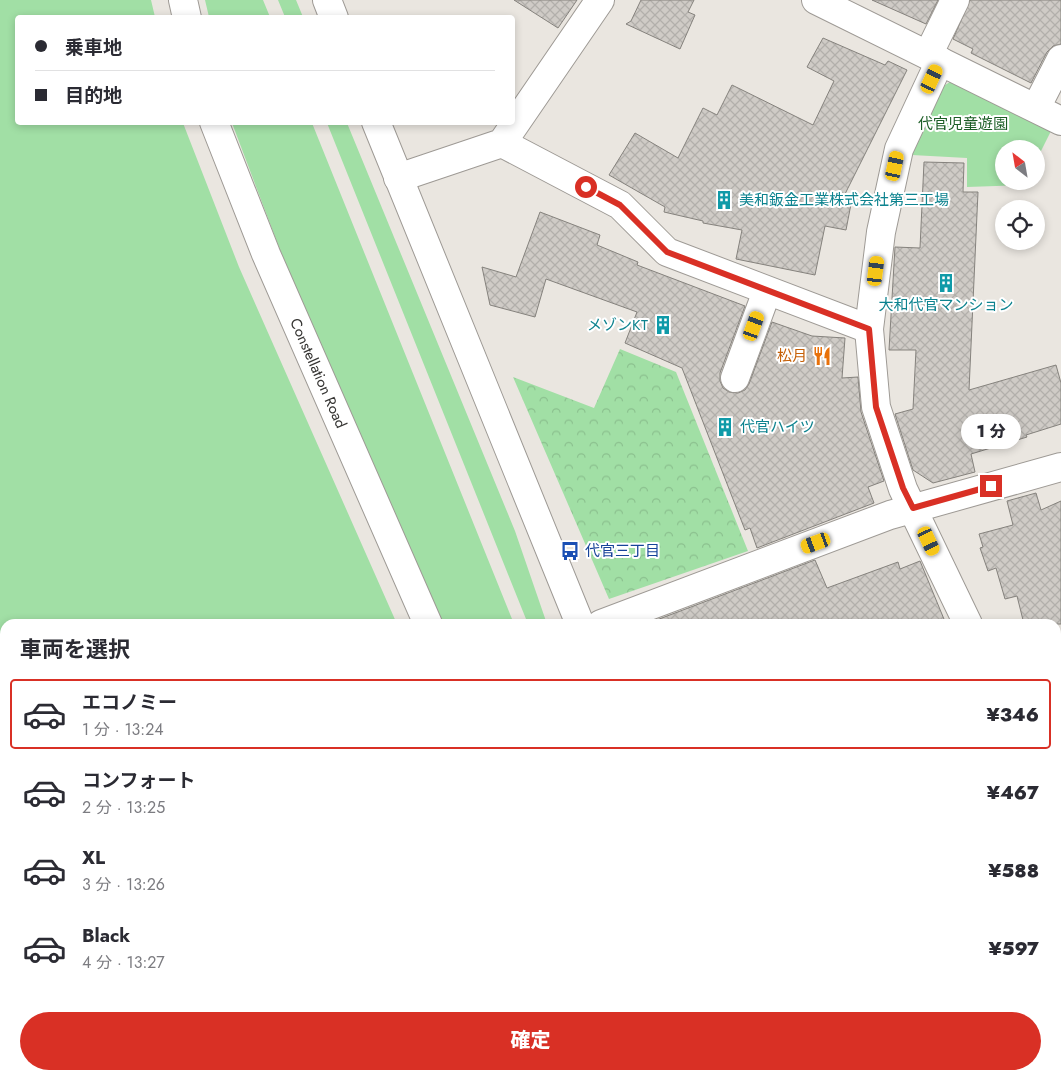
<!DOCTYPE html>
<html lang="ja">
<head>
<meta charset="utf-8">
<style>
	:root { --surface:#fff; --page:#f2f2f3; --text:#2b2b33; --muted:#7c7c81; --line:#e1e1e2; --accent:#d93025 }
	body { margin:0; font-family:Jost,"Noto Sans JP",sans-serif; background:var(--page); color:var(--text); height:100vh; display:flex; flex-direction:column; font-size:19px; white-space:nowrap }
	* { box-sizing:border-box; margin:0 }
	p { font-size:16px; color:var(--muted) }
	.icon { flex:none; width:28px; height:28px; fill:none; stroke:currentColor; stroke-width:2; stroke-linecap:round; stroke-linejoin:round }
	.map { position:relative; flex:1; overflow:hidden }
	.details { position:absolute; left:0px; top:619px; width:1061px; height:461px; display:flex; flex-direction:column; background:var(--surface); border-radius:15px 15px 0 0; box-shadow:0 2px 8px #0003 }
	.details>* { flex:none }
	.banner { position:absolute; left:15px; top:15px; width:500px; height:110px; border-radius:5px; box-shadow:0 2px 8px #0003; display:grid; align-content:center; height:110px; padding:0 20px; background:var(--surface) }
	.needle { width:32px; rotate:329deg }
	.buttons { position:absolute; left:995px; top:140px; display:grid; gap:10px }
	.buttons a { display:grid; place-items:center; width:50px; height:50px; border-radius:50%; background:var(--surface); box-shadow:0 2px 8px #0003; font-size:25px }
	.end { position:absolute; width:22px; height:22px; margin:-11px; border:6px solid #d93025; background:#fff; box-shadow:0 0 0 2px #fff }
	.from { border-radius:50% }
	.bubble { position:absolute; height:35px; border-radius:18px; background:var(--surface); box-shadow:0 2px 8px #0003; font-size:16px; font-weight:800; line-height:35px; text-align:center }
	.car { position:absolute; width:15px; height:30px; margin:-15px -8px; border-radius:6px; box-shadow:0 0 4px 1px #0007; background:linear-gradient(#f5c518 24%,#345 0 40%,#f5c518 0 76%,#345 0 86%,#f5c518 0) }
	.banner b { display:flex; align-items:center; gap:18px; height:48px; font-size:19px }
	.banner b+b { border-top:1px solid var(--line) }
	.banner i { width:12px; height:12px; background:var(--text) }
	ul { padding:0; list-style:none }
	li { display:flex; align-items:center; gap:15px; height:70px; margin:0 10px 8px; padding:0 10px; border:2px solid transparent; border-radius:5px }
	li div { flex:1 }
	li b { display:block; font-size:19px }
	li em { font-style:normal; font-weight:800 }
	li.active { border-color:var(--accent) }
	li>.icon { width:45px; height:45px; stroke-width:1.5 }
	h2 { padding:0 20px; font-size:22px; line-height:60px }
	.button { display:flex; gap:10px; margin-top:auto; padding:10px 20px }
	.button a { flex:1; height:58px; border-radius:30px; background:var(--accent); color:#fff; font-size:20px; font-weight:800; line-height:58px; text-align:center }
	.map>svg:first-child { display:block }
	.green { fill:#a1dfa5 }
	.forest { fill:url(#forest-crowns) }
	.building { fill:url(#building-cross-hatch); stroke:#85827d }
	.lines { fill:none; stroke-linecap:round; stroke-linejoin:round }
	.minor-casing { stroke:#9e9a95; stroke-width:30 }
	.minor { stroke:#fff; stroke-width:28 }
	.route { stroke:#d93025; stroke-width:6 }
	.labels { text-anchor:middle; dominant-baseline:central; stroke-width:4; stroke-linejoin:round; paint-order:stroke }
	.park-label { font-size:15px; fill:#1b5d25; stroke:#fff }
	.culture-label { font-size:15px; fill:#0d838f; stroke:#fff; text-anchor:start }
	.food-label { font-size:15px; fill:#c56008; stroke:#fff; text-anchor:end }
	.street-label { font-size:15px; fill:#363533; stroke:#fff }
	.transit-label { font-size:15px; fill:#164399; stroke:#fff; text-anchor:start }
</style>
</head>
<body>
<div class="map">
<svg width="1061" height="1079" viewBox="0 0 1061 1079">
	<defs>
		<pattern id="forest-crowns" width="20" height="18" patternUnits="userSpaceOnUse" patternTransform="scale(1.25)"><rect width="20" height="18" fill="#a1dfa5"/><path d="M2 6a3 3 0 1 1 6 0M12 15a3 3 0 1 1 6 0" fill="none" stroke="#8bc08e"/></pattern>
		<pattern id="building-cross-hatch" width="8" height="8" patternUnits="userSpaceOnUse" patternTransform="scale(1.25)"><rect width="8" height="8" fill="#cfcbc6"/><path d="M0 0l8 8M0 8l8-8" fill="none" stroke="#b2afab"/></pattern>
	</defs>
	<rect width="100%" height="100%" fill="#eae6e0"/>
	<!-- green -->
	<path class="green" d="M0,0h151l4,17 -137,1v104l165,1 56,144 158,357h-392v451h447l-2,4h-450z
		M205,0h58l7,17h-61z
		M278,0h18l7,17h-18z
		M953,80l99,49 -16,32v-12h-32v32h22l-3,4 -56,2v-29l-55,-3 27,-66z
		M232,123h80l202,501h-71l-163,-374z
		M327,123h20l168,408 32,93h-19z
		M500,1075h164l1,4h-166z"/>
	<!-- forest -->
	<path class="forest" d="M620,349l56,23 72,179 -139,48 -96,-222 81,31z"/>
	<!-- building -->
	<path class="building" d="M514,0h63l-19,28z
		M641,0h53l-6,12 7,3 -15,34 -54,-25 5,-3z
		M872,0h66l-12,24z
		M970,0h91v44l-8,2 -6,6 -16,31 -60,-30 2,-4 -20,-10z
		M823,38l62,27 3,-4 19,9 -66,132 10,2 -5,26 -21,-4 -10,49 -79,-16 6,-29 -39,-7v-2l-39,-9 1,-5 -56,-32 26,-42 43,25 25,-50 14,7 15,-30 81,40 21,-44 -27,-14z
		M924,162l40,1 -1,29h15l-9,198 87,-25 5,18v41l-35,11 1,2 -56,17 4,18 -42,11 -20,-13 -18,-56 18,-5 3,-59h-27l6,-103 25,1z
		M540,212l60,23 -3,10 41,17 -1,3 108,41 -25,67v8l3,7 6,4 9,1 7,-3 4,-6 23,-62 40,14 33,2 -3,40 16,-1 3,35 23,69 -16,6 6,16 -117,45 -7,-20 -5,2 -63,-162 -57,-25 12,-31 -91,-33 -11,38 -45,-12 -8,-38 34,10z
		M1036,493l5,17 20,-9v123h-37l-7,-28 -12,3 -9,-31 -8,3 -8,-23 3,-1 -4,-13 34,-9 -6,-24z
		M815,560l12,28 71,-26 2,7 20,-8 26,63h-300z"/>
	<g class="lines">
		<!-- minor casing -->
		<g class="minor-casing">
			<g id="minor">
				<path d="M183,0l4,18"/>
				<path d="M327,0l7,18"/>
				<path d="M816,0l245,121"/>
				<path d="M928,55l27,-55"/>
				<path d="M940,61l-41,88 -18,83 -12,97 7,78 27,82 65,135"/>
				<path d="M1036,108l25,-49"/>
				<path id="s1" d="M214,122l52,132 162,370"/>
				<path d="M376,122l204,502"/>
				<path d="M502,143l118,62 47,47 202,77"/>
				<path d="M398,178l104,-35 98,-143"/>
				<path d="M735,378l32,-87"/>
				<path d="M601,624l289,-109 171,-48"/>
				<path d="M1056,834l5,13"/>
				<path d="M723,1075l2,4"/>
				<path d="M484,1079l1,-4"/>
			</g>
		</g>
		<!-- minor -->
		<use href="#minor" class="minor"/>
	</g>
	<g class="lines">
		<!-- route -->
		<path class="route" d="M586,187l34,18 47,47 202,77 7,78 27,81 10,20 78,-22"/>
	</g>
	<!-- icons -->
	<defs>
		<g id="building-bare" transform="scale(1.5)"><path d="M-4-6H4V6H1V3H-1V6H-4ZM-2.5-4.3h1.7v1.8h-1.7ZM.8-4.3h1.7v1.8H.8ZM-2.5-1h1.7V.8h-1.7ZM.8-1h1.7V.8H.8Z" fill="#0f9aa8" stroke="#fff" stroke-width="2.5" paint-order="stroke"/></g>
		<g id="restaurant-bare" transform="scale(1.5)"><path d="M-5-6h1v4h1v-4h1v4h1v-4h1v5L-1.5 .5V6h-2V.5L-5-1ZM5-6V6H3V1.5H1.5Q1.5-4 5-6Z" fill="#e8710a" stroke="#fff" stroke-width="2.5" paint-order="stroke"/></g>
		<g id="bus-bare" transform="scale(1.5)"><path d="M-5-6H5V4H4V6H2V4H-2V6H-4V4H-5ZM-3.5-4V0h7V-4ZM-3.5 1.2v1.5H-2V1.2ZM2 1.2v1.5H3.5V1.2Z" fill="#1a4fb4" stroke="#fff" stroke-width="2.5" paint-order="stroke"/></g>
	</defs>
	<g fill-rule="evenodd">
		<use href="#building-bare" x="724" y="200"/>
		<use href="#building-bare" x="946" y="283"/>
		<use href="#building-bare" x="663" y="325"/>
		<use href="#restaurant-bare" x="822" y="356"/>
		<use href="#building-bare" x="725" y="427"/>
		<use href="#bus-bare" x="570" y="551"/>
	</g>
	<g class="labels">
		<!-- park labels -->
		<g class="park-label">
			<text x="963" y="124">代官児童遊園</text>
		</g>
		<!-- culture labels -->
		<g class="culture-label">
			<text x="739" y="200">美和鈑金工業株式会社第三工場</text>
			<text x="946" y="305" text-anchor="middle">大和代官マンション</text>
			<text x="648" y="325" text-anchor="end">メゾンKT</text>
			<text x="740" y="427">代官ハイツ</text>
		</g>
		<!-- food labels -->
		<g class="food-label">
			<text x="807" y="356">松月</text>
		</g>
		<!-- street labels -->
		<g class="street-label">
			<text stroke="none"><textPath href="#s1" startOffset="272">Constellation Road</textPath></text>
		</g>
		<!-- transit labels -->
		<g class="transit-label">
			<text x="585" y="551">代官三丁目</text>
		</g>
	</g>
</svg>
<div class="buttons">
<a><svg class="needle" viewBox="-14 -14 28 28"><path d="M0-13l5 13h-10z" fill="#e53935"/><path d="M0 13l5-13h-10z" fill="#7c7c81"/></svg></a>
<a><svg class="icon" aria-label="locate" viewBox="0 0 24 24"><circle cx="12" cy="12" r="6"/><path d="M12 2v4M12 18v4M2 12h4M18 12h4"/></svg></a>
</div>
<i class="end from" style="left:586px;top:187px"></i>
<i class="end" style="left:991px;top:486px"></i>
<div class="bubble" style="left:961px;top:414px;width:60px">1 分</div>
<i class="car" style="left:932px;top:79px;rotate:25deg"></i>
<i class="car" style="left:895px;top:166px;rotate:12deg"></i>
<i class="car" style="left:876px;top:271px;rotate:7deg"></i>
<i class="car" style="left:754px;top:326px;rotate:20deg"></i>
<i class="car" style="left:929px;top:541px;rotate:155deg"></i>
<i class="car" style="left:816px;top:543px;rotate:250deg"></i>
<div class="banner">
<b><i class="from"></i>乗車地</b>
<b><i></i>目的地</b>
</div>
<section class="details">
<h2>車両を選択</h2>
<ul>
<li class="active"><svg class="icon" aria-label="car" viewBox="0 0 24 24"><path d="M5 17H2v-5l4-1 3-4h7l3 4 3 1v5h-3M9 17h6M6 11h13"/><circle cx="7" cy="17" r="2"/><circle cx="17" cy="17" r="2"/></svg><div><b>エコノミー</b><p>1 分 · 13:24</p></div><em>¥346</em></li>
<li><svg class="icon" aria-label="car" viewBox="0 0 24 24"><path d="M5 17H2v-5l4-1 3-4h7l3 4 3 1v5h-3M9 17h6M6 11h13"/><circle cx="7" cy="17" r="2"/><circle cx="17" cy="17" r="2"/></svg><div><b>コンフォート</b><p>2 分 · 13:25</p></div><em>¥467</em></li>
<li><svg class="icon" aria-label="car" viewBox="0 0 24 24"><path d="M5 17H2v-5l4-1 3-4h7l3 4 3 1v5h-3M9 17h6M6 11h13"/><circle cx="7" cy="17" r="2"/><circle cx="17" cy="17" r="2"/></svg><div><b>XL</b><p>3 分 · 13:26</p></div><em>¥588</em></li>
<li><svg class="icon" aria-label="car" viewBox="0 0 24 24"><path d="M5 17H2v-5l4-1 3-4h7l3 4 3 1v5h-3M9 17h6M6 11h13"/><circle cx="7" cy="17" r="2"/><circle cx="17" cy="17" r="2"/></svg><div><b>Black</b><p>4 分 · 13:27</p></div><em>¥597</em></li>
</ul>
<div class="button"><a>確定</a></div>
</section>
</div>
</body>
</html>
